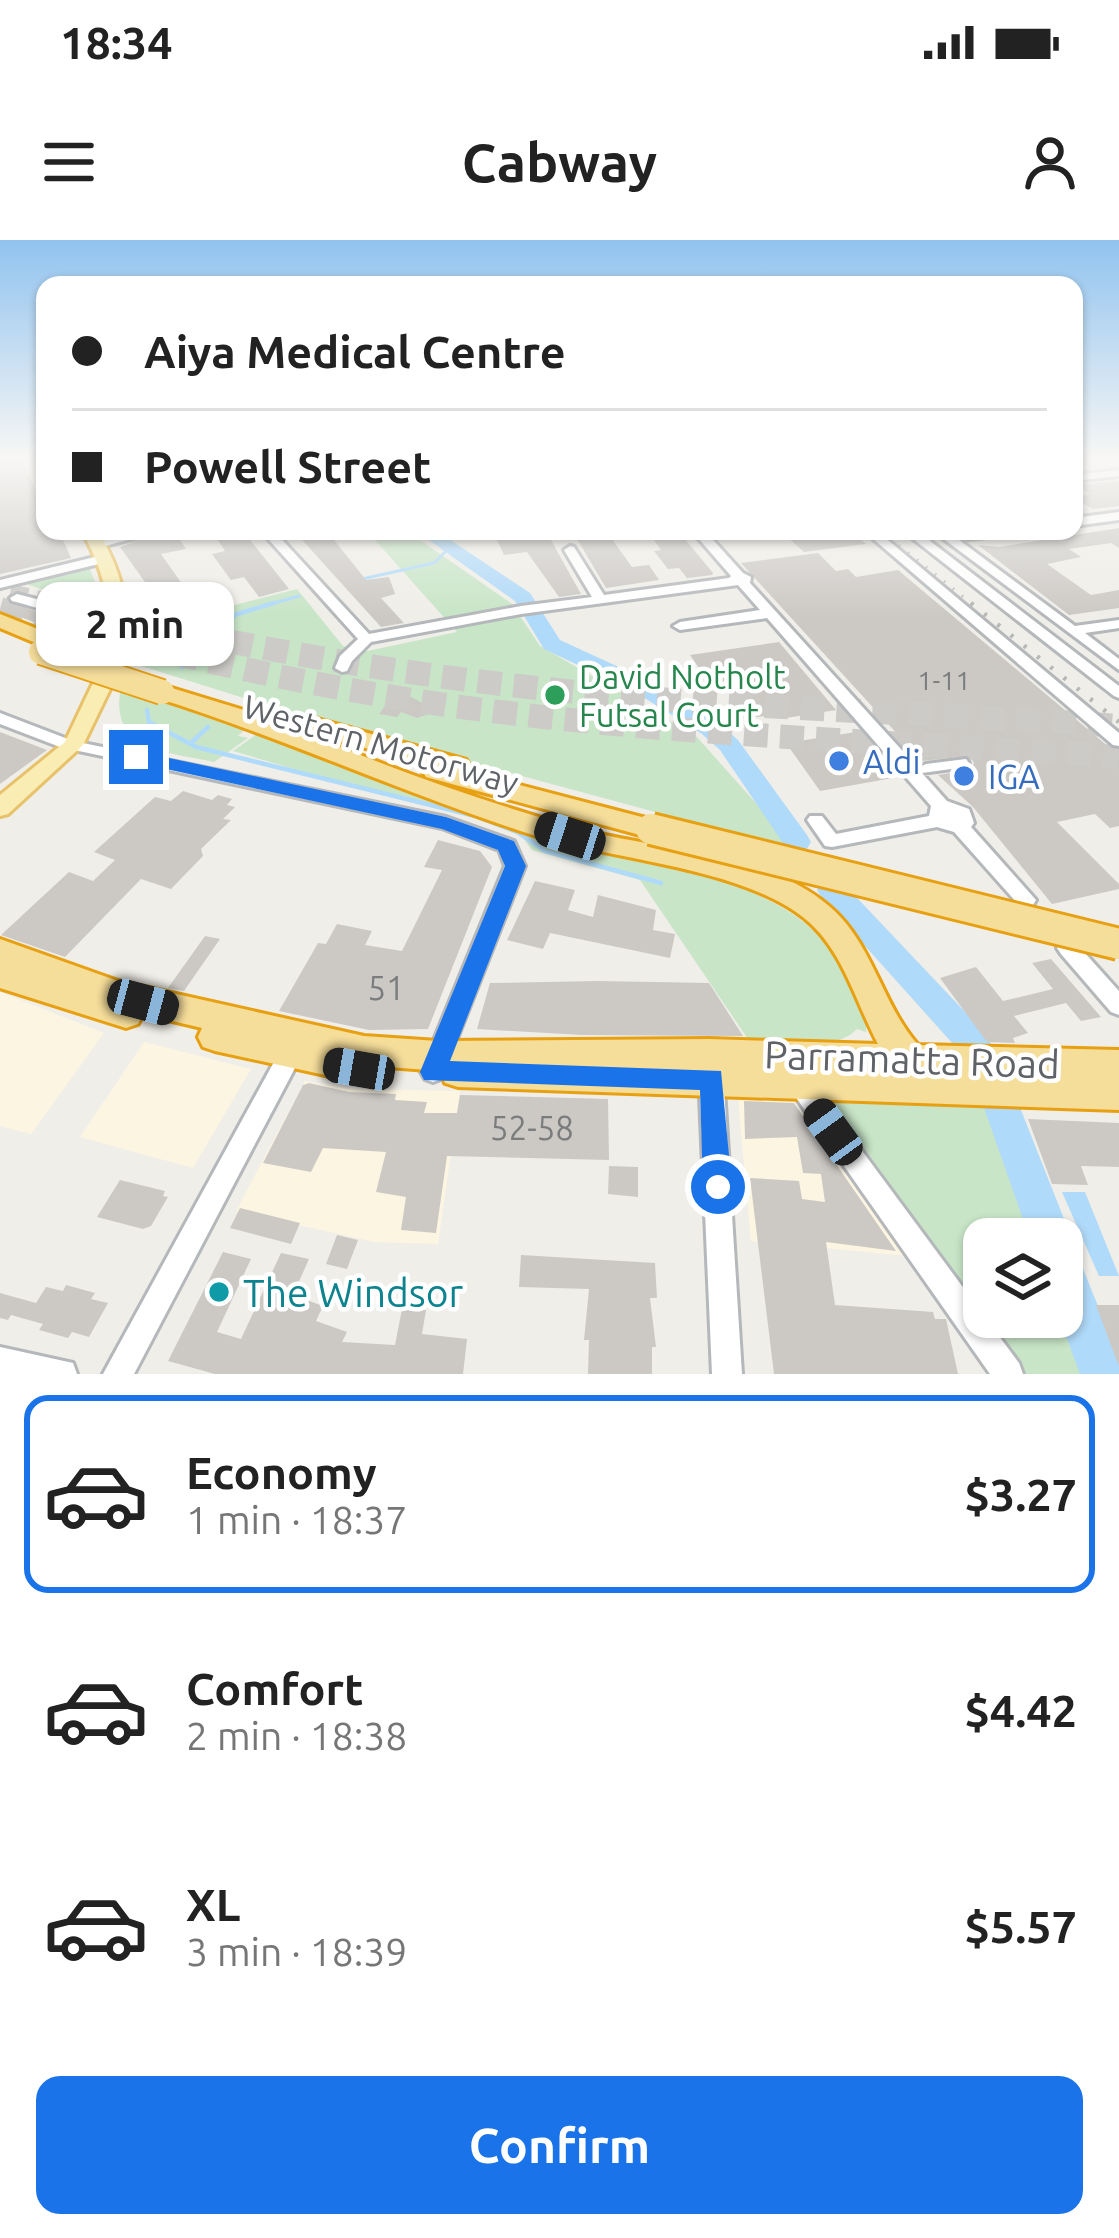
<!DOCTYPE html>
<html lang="en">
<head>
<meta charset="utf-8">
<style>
	:root { --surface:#fff; --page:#f2f2f2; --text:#222; --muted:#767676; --line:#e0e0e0; --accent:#1a73e8 }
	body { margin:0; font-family:Ubuntu,sans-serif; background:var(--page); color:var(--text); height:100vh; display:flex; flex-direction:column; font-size:45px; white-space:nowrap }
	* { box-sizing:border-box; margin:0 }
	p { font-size:39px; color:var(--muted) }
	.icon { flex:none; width:66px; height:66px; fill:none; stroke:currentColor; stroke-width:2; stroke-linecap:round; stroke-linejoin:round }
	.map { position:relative; height:1134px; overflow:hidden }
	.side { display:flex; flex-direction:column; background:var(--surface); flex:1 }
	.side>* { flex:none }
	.top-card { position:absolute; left:36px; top:36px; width:1047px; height:264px; border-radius:24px; box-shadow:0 3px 9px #0004; display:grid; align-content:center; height:264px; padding:0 36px; background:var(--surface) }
	.controls { position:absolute; left:963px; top:978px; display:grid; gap:24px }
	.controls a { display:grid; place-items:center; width:120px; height:120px; border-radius:24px; background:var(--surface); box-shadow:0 3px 9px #0004; font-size:60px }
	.end { position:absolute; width:54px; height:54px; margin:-27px; border:15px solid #1a73e8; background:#fff; box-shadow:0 0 0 6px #fff }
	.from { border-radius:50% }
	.bubble { position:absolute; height:84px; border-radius:24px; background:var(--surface); box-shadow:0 3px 9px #0004; font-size:39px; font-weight:600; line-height:84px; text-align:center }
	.car { position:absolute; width:36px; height:72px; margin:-36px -18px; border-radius:15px; box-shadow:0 0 9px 3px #0007; background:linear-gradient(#222 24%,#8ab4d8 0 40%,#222 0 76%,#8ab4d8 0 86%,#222 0) }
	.top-card b { display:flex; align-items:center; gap:42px; height:114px; font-size:45px }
	.top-card b+b { border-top:3px solid var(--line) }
	.top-card i { width:30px; height:30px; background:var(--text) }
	ul { padding:21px 0 0; list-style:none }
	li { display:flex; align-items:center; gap:36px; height:198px; margin:0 24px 18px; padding:0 12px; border:6px solid transparent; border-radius:24px }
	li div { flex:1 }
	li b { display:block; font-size:45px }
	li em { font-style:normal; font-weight:600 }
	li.on { border-color:var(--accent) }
	li>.icon { width:108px; height:108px; stroke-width:1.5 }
	.button { display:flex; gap:24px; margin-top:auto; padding:24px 36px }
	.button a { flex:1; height:138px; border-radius:24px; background:var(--accent); color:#fff; font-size:48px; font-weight:600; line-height:138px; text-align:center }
	.status { display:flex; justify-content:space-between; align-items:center; height:84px; padding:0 60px; background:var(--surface); direction:ltr }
	.status svg { height:33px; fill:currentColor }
	header { display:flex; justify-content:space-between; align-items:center; height:156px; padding:0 36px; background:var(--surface); font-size:54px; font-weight:600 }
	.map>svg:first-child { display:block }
	.commercial { fill:#fcf5e2 }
	.green { fill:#c8e5c7 }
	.water { fill:#b0daf9 }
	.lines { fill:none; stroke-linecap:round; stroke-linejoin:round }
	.stream-far1 { stroke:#b0daf9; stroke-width:3 }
	.stream { stroke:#b0daf9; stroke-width:4.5 }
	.river { fill:#b0daf9; fill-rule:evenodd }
	.building { fill:#ccc9c5 }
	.highway-tunnel-far1 { stroke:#cccbc8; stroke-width:18; stroke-dasharray:18 9; stroke-linecap:butt }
	.highway-tunnel { stroke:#cccbc8; stroke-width:24; stroke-dasharray:24 12; stroke-linecap:butt }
	.minor-casing { stroke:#b5b8bb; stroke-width:6 }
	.major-casing { stroke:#e8c26a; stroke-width:6 }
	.highway-casing { stroke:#e7a012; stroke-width:6 }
	.minor { fill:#fff; fill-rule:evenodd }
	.major { fill:#f9edb4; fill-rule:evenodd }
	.highway { fill:#f5dd9a; fill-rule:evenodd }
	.rail-far1 { stroke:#b6b7b7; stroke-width:3; stroke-dasharray:1.5 10; stroke-linecap:butt }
	.rail { stroke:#b6b7b7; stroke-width:4.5; stroke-dasharray:3 14; stroke-linecap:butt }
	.highway-bridge-far1-casing { stroke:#e7a012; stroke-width:28; stroke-linecap:butt }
	.highway-bridge-casing { stroke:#e7a012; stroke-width:36; stroke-linecap:butt }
	.highway-bridge-far1 { stroke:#f5dd9a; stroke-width:24 }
	.highway-bridge { stroke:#f5dd9a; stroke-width:30 }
	.route { fill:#1a73e8 }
	.leisure-dot { fill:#2e9e5b; stroke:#fff; stroke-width:4.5 }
	.shop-dot { fill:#3f7fe0; stroke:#fff; stroke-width:4.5 }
	.culture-dot { fill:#0f9aa8; stroke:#fff; stroke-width:4.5 }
	.labels { text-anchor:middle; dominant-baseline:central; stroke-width:9; stroke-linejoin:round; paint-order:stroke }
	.number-label { font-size:27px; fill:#7a7c7e }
	.leisure-label { font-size:33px; fill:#27864d; stroke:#fff; text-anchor:start }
	.street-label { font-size:33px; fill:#5f6367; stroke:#fff }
	.shop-label { font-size:33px; fill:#366cbe; stroke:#fff; text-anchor:start }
	.near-number-label { font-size:33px; fill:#7a7c7e }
	.near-street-label { font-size:39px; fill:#5f6367; stroke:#fff }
	.near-culture-label { font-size:39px; fill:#0d838f; stroke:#fff; text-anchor:start }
</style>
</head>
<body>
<div class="status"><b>18:34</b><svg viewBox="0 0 49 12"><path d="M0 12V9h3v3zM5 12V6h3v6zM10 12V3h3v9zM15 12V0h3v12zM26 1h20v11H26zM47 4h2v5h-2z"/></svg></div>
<header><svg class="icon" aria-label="menu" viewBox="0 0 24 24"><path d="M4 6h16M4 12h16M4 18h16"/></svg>Cabway<svg class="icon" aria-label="person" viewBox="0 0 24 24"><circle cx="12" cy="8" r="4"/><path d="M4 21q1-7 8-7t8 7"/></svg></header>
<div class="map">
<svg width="1119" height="1134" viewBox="0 0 1119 1134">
	<rect width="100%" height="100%" fill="#f0eee8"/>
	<!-- commercial -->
	<path class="commercial" d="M0,752l104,41 -73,101 -31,-8z
		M144,802l107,27 -58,99 -113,-31z
		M305,841l44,8 111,2 -22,153 -64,-2 -138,-31z
		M738,859l63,2 107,155 -157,-15z"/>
	<!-- green -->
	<path class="green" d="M367,291h40l105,73 28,42 156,90 99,111 -30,-7 -12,53c49,21 78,47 100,95 7,15 15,28 13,44l-9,-3c-21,24 -79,11 -109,10l-108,-159 -108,-30 -13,-18 -43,-17 -98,-21 -145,-43 24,-17 282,100 140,37 17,-48 -375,-101 -199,-62 23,-57 72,-18 14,21 66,-17 46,57 24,5 90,-19z
		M89,327l15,38 -4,9 -26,-6 6,-6 -57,-19z
		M121,448l123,42 -6,6 10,2 -34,24c-46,-10 -106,-12 -93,-74z
		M824,861l160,3 51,135h-51v78h78v-7l26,64h-69z"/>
	<!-- water -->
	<path class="water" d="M1062,952h23l34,84h-20z"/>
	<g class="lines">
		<!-- stream-far1 -->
		<path class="stream-far1" d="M362,339l72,-16 15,-15
			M264,366l35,-10"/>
		<!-- stream -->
		<path class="stream" d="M182,427l47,-40 5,-12 40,-12
			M147,470l2,12 47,25 279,69 42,16 28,19 116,32
			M192,502l16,-15"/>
		<!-- river -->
		<path class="river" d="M416,291h21l93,62 30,47 91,42 69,42 18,16 69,95 4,7 -4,7h-20l-67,-99 -18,-16 -67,-42 -91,-43 -29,-48z
			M832,639l10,3 144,152 5,10 -5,10 -12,5 -12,-5 -140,-156 -5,-8 5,-8z
			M1001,849l13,4 5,12 53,134 -5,11 10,4 42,104v16h-39l-21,-57 3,-78h-32l-47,-134 5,-12z"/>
	</g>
	<!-- building -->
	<path class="building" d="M0,218h21l24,52v21l15,2 11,25 -71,16z
		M1119,241v25l-26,3 -19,-11 16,-4 -16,-9z
		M1119,288v20l-8,-5 -42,6 12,8 -34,7 44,31 28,-5v18l-50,7 -91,-70 21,2z
		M166,291h8l12,18 -25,5 26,37 -30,8 -37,-52z
		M212,291h31l46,58 -30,8 -15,-20 -13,3 -19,-26 13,-3z
		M294,291h33l39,49 23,-3 6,17 -14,4 23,25 -23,4z
		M493,291h53l35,63 -22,3 -32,-45 -23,3z
		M851,291l15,13 -62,8 -17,-15z
		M680,293l33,40 -1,2 -25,3 -8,-10 -11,1 -14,-18 7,-1 -7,-10 9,-1 -3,-3z
		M609,295l23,32 17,-2 10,15 -53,8 -29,-49z
		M818,313l18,18 12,-2 8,8 42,-7 212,178 9,2v76l-9,2 -15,-14 -38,8 62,62v5l-67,15 -79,-97 -35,-32 32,-5 4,-7 -4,-7 -48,5 -181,-198z
		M7,361l51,18 43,8 -21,13 -80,-31z
		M779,402l57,68 -56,9 -4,-5 -25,4 -26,-36 -15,2 -20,-29z
		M394,454l17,3 27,14 -21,7 -16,-6 -4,5 -18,-3z
		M0,492l47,18 -47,34z
		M856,492l37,46 -73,13 -34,-48z
		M183,551l29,9 6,-5 14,4 -5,6 8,2 -12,12 8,1 -30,29 2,7 -32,33 -30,-10 -76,78 -64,-22 68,-63 24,9 22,-21 -21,-8 61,-55 16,4z
		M438,600l42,11 12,16 -64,162 -59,1 -90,-19 39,-68 8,1 11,-20 35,7 -7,14 37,6 40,-81 -18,-3z
		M535,641l40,9 -7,20 25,7 5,-22 58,15 -3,20 22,4 -5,24 -120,-25 -7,16 -36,-9z
		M205,696l15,3 -36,52 -16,-3z
		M1051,719l50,58 -20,4 -15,-18 -52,13 14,17 -15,5 2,5 -28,-1 -47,-64 36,-11 27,34 50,-12 -21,-26z
		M598,741l111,2 34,53 -161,-1 -105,-6 13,-46z
		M309,843l40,9 47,2 -1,6 32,2 -3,11h33l3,-18 148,4 1,61 -162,-4 -11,77 -35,-3 5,-33 -30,-5 10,-40 -63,-4 -12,24 -48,-9 40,-78z
		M744,861l50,2 102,148 -70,-9 9,63 98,7 2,7h11l12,55h-184l-24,-196 49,3 3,18 23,3 -4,-28 -18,-1 -6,-36 -52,2z
		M1028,879l91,4v44l-38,-1 7,19 -36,-1z
		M609,926l29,1v30l-30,-3z
		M120,940l45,11 -2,5 5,1 -17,29 -8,3 -46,-12z
		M240,968l60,15 -9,21 -61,-16z
		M337,995l21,5 -11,29 -21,-5z
		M223,1012l28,7 -34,73 24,7 40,-86 28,6 -16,36 30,11 -7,15 31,11 -5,10 53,3 7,-36 24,1 -4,24 45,5 -4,35h-248l-47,-13z
		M521,1015l134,8 2,35h-7l6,49h-4v27h-64l1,-34h-5l5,-51 -70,-2z
		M66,1045l29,8 -4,6 17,4 -19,34 -17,-5 -4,6 -29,-8 4,-6 -32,-9 -3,5 -8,-2v-25l36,10 10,-16 17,4z
		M1096,1065h23v59h-1z"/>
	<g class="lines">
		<!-- highway-tunnel-far1 -->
		<path class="highway-tunnel-far1" d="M10,353l56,13"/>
		<!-- highway-tunnel -->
		<path class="highway-tunnel" d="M53,363c163,39 328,69 494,86 190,20 381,23 572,37
			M0,369c147,40 295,75 446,96 223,31 449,36 673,52"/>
		<!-- minor casing -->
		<g class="minor-casing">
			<path id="minor" d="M1119,230v6l-45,5v-6z
				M1119,272v8l-45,6v-8z
				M140,291h22l-65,17 -6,-4z
				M261,291h13l95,103 152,-28 71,-9 -28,-47 6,-4 4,1 30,48 125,-17 2,-2 -39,-45h13l38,42 8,4 -1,6 168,185 8,-4 40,-5 3,4 -3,4 -44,6 25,28 22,8 5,14 -3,4 65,73 -3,5h-14l-65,-73 -17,-5 -105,20 -7,-1 -18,-26 3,-4h12l14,18 93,-18 2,-10 -164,-188 -87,12 -7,-4 7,-4 80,-12 -22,-25 -217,29 -150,28 -19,19 -5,10 -5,1 -7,-4 5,-12 18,-17z
				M864,291h13l242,202v13l-6,-1z
				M903,291h14l202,155v12l-5,-2z
				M933,291h14l4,3 61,-3 -6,4 -47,5 116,86 44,-6v8l-34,5 34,26v11z
				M103,315l4,1v6l-107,26v-8z
				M17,354l74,19 43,2 7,4c-31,15 -95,-10 -129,-18l-2,-3z
				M0,473l73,28 373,76 68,24 11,25 -84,213 -8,3 -8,-3 -4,-7 84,-206 -6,-16 -57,-22 -382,-81 -60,-23z
				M1068,700l7,2 44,49v24l-8,-3 -50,-58 -4,-6 4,-6z
				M294,797l8,3 4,7 -172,327h-31l183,-334z
				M711,823l8,3 4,7 19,301h-30l-13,-301 4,-7z
				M798,832l8,3 213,288 4,11h-33l-200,-285 -4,-7 4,-7z
				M0,1107l73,16 4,11h-77z"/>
		</g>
		<!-- major casing -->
		<g class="major-casing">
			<path id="major" d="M82,291h16c27,48 32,73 22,127l-10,6 -10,-6c12,-54 8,-78 -18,-127z
				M102,439l10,6 -29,60 -75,69 -8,2v-21l65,-53 27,-57z"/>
		</g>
		<!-- highway casing -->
		<g class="highway-casing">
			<path id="highway" d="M0,374l63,25 3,5 -11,7 -55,-23z
				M162,445l124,38 2,-7h18l160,44 4,6 -4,5 195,51 4,7 -14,9 -225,-61 -4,-6 4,-6 -128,-36c89,39 184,72 278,99 80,23 186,21 253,78 44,37 52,97 89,139l201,5v60l-661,-23 -13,-4 -4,-12 -53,-4 -4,14 -13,4 -156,-34 -12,-4 -5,-10 4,-9 -59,-14 -5,10 -12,4 -126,-40v-49l118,42 246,55 74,5 271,-2 169,5c-23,-43 -35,-95 -74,-126 -64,-51 -191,-58 -271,-83 -128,-41 -251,-98 -379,-138l-4,-5 4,-5z"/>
		</g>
		<!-- minor -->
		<use href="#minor" class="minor"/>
		<!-- major -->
		<use href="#major" class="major"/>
		<!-- highway -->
		<use href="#highway" class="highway"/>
		<!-- rail-far1 -->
		<path class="rail-far1" d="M881,291l94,75"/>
		<!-- rail -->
		<path class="rail" d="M971,363l148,119"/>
		<!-- highway-bridge-far1 casing -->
		<g class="highway-bridge-far1-casing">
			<path id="highway-bridge-far1" d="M41,412l121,40"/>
		</g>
		<!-- highway-bridge casing -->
		<g class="highway-bridge-casing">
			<path id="highway-bridge" d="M651,589l468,115"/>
		</g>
		<!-- highway-bridge-far1 -->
		<use href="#highway-bridge-far1" class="highway-bridge-far1"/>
		<!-- highway-bridge -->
		<use href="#highway-bridge" class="highway-bridge"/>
	</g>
	<!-- sky -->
	<linearGradient id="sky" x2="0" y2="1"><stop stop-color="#91c3ef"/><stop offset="0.58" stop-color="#f8f7f5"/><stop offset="1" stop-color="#f8f7f5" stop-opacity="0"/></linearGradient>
	<rect width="1119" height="376" fill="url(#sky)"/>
	<!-- route -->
	<path class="route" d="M136,511l310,66 68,24 12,25 -76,195 271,10 11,116 -4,10 -10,4 -10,-4 -5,-10 -3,-97 -276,-10 -4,-8 85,-206 -7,-16 -56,-21 -313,-68v-8z"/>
	<!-- markers -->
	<circle class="leisure-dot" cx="555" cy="455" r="12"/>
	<g class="shop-dot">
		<circle cx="839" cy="521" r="12"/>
		<circle cx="964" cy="536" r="12"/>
	</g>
	<circle class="culture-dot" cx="219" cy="1052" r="12"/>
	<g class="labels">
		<!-- number labels -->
		<g class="number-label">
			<text x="944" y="440">1-11</text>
		</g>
		<!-- leisure labels -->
		<g class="leisure-label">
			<text x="579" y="436">David Notholt<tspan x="579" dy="38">Futsal Court</tspan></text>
		</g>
		<!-- street labels -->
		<g class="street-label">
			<text transform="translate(381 504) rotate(16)">Western Motorway</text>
		</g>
		<!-- shop labels -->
		<g class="shop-label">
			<text x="863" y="521">Aldi</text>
			<text x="988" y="536">IGA</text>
		</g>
		<!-- near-number labels -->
		<g class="near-number-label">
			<text x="386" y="747">51</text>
			<text x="532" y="887">52-58</text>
		</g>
		<!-- near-street labels -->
		<g class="near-street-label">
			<text transform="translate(912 819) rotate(2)">Parramatta Road</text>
		</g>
		<!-- near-culture labels -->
		<g class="near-culture-label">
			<text x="243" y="1052">The Windsor</text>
		</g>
	</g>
</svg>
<div class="controls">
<a><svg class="icon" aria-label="layers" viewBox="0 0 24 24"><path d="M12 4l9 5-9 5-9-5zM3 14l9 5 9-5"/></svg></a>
</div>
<i class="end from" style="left:718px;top:947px"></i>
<i class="end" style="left:136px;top:517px"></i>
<div class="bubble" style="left:36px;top:342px;width:198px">2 min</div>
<i class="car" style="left:570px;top:596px;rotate:288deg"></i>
<i class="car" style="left:143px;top:762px;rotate:105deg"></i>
<i class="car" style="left:359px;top:829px;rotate:280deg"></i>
<i class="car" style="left:833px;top:892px;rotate:324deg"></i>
<div class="top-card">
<b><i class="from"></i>Aiya Medical Centre</b>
<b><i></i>Powell Street</b>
</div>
</div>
<section class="side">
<ul>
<li class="on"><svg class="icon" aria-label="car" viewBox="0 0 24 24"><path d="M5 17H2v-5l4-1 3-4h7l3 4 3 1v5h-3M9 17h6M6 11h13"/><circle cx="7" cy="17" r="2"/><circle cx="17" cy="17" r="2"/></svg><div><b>Economy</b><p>1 min · 18:37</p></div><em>$3.27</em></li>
<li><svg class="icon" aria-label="car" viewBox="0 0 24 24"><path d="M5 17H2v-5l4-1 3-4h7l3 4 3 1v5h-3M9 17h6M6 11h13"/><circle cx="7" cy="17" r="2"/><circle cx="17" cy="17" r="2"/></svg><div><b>Comfort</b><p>2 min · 18:38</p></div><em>$4.42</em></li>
<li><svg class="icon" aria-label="car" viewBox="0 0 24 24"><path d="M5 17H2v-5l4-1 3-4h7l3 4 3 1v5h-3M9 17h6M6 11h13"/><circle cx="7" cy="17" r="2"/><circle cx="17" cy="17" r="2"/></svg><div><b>XL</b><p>3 min · 18:39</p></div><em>$5.57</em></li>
</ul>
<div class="button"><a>Confirm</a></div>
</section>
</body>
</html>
